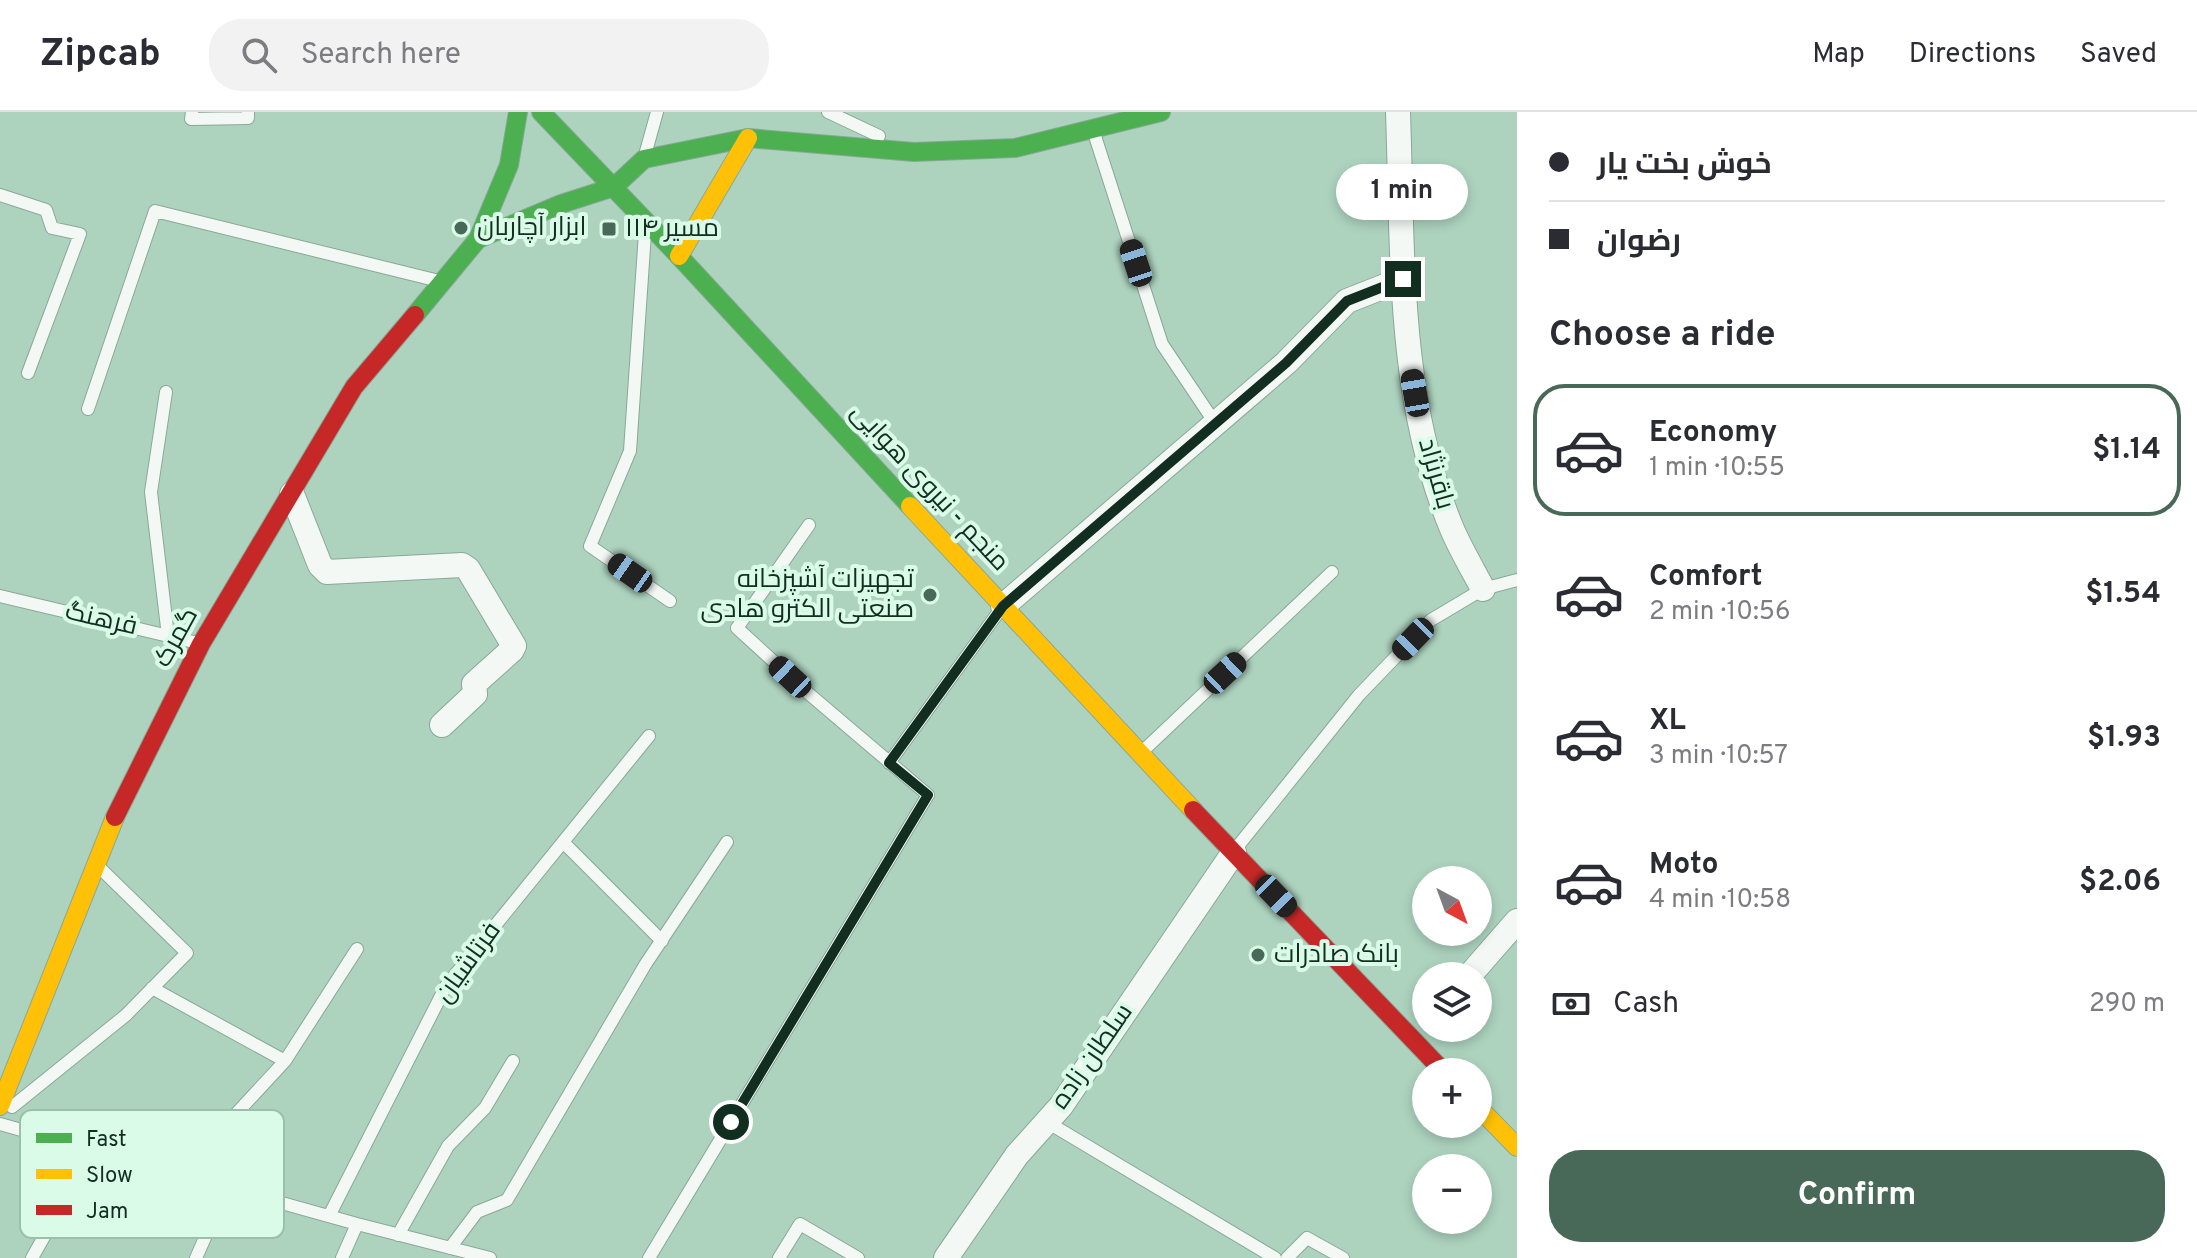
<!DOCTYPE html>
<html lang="en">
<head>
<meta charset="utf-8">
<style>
	:root { --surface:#fff; --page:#f2f2f3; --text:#2b2b33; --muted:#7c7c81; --line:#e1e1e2; --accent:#486858 }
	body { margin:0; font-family:Overpass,Cairo,sans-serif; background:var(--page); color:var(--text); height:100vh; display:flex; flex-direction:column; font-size:30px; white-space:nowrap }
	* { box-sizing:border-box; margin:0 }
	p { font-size:26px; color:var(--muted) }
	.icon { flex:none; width:44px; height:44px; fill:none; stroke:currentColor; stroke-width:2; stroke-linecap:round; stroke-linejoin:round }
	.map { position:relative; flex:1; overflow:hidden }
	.panel { display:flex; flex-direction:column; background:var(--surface); width:680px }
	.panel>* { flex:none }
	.hud { display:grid; align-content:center; height:176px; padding:0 32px; background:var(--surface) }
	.needle { width:52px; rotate:139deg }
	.buttons { position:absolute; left:1412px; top:754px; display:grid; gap:16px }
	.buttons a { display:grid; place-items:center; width:80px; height:80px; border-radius:50%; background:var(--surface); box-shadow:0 4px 12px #0003; font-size:40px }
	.end { position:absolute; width:36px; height:36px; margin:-18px; border:10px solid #122e21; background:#fff; box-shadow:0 0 0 4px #fff }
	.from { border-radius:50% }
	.bubble { position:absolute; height:56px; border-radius:28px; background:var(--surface); box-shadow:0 4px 12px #0003; font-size:26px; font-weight:700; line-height:56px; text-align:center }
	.car { position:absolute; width:24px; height:48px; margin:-24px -12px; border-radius:10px; box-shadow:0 0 6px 2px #0007; background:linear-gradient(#222 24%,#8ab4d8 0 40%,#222 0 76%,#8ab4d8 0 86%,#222 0) }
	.hud b { display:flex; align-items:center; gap:28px; height:76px; font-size:30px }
	.hud b+b { border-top:2px solid var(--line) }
	.hud i { width:20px; height:20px; background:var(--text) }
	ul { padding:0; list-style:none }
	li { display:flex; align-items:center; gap:24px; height:132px; margin:0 16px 12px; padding:0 16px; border:4px solid transparent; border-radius:32px }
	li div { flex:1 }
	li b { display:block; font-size:30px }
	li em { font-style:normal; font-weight:700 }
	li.current { border-color:var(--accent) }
	li>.icon { width:72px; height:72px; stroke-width:1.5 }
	h2 { padding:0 32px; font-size:36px; line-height:96px }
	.pay { display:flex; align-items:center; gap:20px; height:88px; padding:0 32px; font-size:30px }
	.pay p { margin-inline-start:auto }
	.primary-button { display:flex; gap:16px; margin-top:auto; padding:16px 32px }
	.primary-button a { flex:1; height:92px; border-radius:32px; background:var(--accent); color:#fff; font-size:32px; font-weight:700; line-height:92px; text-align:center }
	header { display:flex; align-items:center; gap:48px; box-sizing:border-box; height:112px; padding:0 40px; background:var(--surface); border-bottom:2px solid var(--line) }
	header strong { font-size:38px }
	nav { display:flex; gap:44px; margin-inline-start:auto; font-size:28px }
	.search { width:560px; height:72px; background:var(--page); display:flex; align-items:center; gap:20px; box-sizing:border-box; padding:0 28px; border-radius:32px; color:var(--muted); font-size:30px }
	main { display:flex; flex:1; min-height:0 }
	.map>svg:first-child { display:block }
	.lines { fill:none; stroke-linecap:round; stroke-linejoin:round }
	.lane-casing { stroke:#8aa898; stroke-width:14 }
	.street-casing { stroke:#8aa898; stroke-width:26 }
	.fast-casing { stroke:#8aa898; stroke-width:20 }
	.slow-casing { stroke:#8aa898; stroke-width:20 }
	.jam-casing { stroke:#8aa898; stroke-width:20 }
	.lane { stroke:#f3f8f5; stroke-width:12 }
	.street { stroke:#f3f8f5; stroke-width:24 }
	.fast { stroke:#4caf50; stroke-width:18 }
	.slow { stroke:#ffc107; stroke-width:18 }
	.jam { stroke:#c62828; stroke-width:18 }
	.route { stroke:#122e21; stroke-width:10 }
	.poi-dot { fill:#486858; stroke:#d9fbe8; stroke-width:3 }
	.labels { text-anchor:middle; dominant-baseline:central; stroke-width:8; stroke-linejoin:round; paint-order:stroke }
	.poi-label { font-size:26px; fill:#122e21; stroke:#d9fbe8; text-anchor:start }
	.street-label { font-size:26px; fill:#122e21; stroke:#d9fbe8 }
	.key { fill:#d9fbe8; stroke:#9dbeac; stroke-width:2 }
	.key-label { font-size:22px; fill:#122e21 }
</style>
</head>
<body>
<header>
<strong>Zipcab</strong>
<div class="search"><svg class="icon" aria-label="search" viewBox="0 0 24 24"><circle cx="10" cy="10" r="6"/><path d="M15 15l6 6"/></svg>Search here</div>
<nav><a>Map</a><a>Directions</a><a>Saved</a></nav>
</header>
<main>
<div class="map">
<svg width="1517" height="1146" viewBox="0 0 1517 1146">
	<rect width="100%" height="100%" fill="#add3bf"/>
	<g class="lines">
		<!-- lane casing -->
		<g class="lane-casing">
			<path id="lane" d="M192,0l-1,7 57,-1v-6
				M828,0l51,24
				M1094,21l68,211 53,79
				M645,43l12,-43
				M0,83l46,15 6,18 28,6 -52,139
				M645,121l-15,218 -40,95 80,55
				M166,280l-15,100 17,144
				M88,297l67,-198 280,69
				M0,484l198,47
				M1145,637l187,-177
				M889,651l111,-153
				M563,730l99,99
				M1238,734l121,-151 72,-75 52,-31 34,-9
				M152,876l133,73 72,-112
				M12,995l114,-92 61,-62 -86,-84
				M1047,1010l228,136
				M0,1012l357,100 133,34
				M199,1068l35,-64 51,-55
				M329,1104l117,-230 203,-250
				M398,1123l50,-89 37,-38 28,-47
				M450,1136l27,-36 30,-12 138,-235 82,-123
				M32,1146l61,-108
				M196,1146l31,-70
				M342,1146l15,-34
				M649,1146l279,-463 -120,-102 -71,-65 72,-103
				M779,1146l21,-34 58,34
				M1287,1146l20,-20 36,20"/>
		</g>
		<!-- street casing -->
		<g class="street-casing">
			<path id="street" d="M1398,0c5,140 -1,286 54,417 9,21 21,41 31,60
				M292,382l28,71 7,7 135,-7 6,4 46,77 -2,4 -38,34 1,10 -33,31
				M1003,494l283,-243 61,-62 56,-22
				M1469,864l48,-55
				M946,1146l71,-103 44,-49 173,-254"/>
		</g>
		<!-- fast casing -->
		<g class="fast-casing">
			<path id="fast" d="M541,0l138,144 231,250
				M478,127l83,-35 53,-17 30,-28 104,-21 166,14 101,-4 146,-36
				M415,203l63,-76 31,-74 9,-53"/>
		</g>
		<!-- slow casing -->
		<g class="slow-casing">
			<path id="slow" d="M679,144l69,-118
				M910,394l283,304
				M0,994l115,-289
				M1478,995l39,40"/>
		</g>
		<!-- jam casing -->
		<g class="jam-casing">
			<path id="jam" d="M1193,698l251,262
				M115,705l86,-173 153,-257 61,-72"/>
		</g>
		<!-- lane -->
		<use href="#lane" class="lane"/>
		<!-- street -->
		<use href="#street" class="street"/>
		<!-- fast -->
		<use href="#fast" class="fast"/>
		<!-- slow -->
		<use href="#slow" class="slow"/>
		<!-- jam -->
		<use href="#jam" class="jam"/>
	</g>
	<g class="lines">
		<!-- route -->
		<path class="route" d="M731,1010l197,-327 -39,-32 114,-157 283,-243 61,-62 56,-22"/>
	</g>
	<!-- markers -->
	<g class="poi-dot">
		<circle cx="461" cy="116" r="8"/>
		<rect x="601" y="109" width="16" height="16" rx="4"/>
		<circle cx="930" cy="483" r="8"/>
		<circle cx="1258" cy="843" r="8"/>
	</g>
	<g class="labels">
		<!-- poi labels -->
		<g class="poi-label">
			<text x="477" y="116">ابزار آچاربان</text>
			<text x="625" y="117">مسیر ۱۱۴</text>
			<text x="914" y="468" text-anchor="end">تجهیزات آشپزخانه<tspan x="914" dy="30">صنعتی الکترو هادی</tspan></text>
			<text x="1274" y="843">بانک صادرات</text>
		</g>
		<!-- street labels -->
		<g class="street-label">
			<text transform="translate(1435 362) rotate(74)">باقرنژاد</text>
			<text transform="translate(929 376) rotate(47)">منجم - نیروی هوایی</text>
			<text transform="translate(101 508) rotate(13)">فرهنگ</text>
			<text transform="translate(177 526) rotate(-61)">گمرک</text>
			<text transform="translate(469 851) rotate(-54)">فرتاشیان</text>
			<text transform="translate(1093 945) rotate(-55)">سلطان زاده</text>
		</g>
	</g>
	<!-- legend -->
	<rect x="20" y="998" width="264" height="128" rx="12" class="key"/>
	<rect x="36" y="1021" width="36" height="10" fill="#4caf50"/>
	<rect x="36" y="1057" width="36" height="10" fill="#ffc107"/>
	<rect x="36" y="1093" width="36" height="10" fill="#c62828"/>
	<g class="key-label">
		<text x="86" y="1034">Fast</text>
		<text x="86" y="1070">Slow</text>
		<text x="86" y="1106">Jam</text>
	</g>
</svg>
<div class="buttons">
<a><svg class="needle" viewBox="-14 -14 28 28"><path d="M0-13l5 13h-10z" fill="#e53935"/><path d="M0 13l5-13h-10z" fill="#7c7c81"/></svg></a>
<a><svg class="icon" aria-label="layers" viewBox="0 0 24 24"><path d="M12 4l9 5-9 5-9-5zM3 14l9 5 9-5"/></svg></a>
<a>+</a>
<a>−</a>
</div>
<i class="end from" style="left:731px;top:1010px"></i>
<i class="end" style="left:1403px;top:167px"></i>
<div class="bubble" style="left:1336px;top:52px;width:132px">1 min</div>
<i class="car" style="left:1136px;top:151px;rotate:342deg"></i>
<i class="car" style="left:1415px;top:281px;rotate:350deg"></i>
<i class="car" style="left:630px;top:461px;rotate:305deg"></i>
<i class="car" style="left:1413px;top:527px;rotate:224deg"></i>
<i class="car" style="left:1225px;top:561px;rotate:47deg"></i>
<i class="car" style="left:790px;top:565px;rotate:313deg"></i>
<i class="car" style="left:1276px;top:784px;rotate:136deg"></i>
</div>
<section class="panel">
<div class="hud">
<b><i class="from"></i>خوش بخت یار</b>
<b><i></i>رضوان</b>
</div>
<h2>Choose a ride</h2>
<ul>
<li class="current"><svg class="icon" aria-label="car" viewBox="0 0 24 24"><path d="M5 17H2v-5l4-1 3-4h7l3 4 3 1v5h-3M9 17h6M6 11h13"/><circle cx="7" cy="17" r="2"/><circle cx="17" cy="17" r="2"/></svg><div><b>Economy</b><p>1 min · 10:55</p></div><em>$1.14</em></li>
<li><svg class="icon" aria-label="car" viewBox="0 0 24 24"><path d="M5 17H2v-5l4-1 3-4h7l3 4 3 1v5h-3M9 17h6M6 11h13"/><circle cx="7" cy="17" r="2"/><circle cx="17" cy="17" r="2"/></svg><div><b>Comfort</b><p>2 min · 10:56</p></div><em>$1.54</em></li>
<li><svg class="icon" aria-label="car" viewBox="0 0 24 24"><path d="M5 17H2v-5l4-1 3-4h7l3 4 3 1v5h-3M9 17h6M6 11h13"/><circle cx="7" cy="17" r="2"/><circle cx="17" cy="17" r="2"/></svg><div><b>XL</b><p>3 min · 10:57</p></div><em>$1.93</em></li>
<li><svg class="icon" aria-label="car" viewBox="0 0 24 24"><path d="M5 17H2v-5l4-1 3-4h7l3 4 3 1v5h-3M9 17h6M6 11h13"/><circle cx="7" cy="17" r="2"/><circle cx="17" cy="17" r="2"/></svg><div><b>Moto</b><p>4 min · 10:58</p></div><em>$2.06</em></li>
</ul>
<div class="pay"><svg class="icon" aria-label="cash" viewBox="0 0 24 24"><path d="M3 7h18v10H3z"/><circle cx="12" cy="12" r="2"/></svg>Cash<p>290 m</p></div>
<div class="primary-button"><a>Confirm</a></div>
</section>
</main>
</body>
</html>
